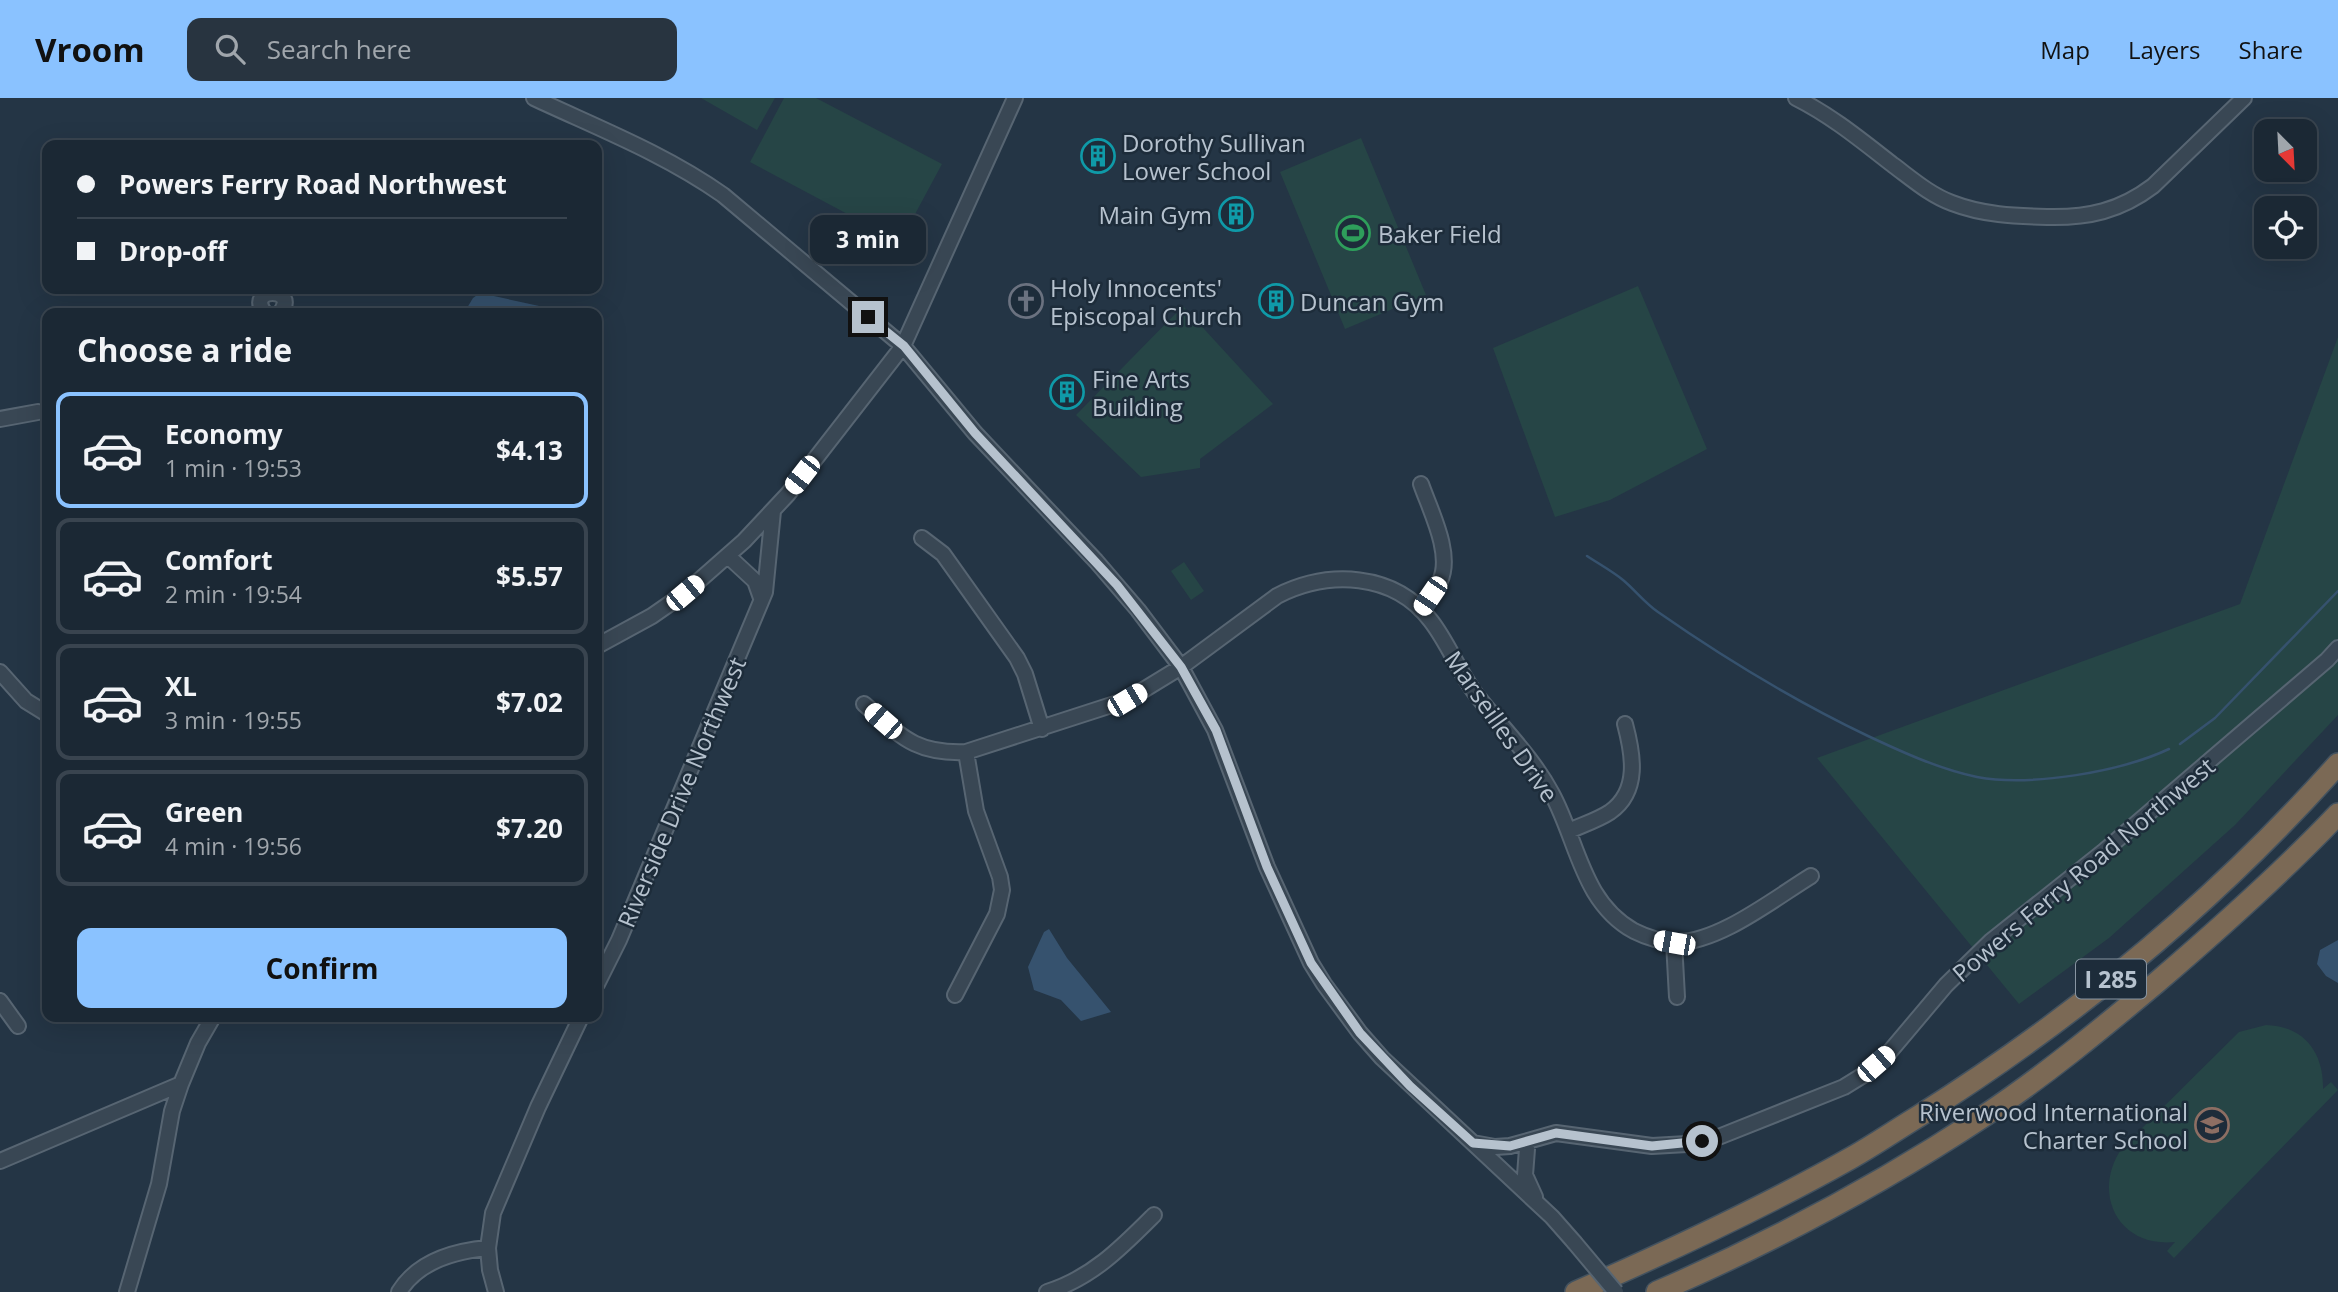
<!DOCTYPE html>
<html lang="en">
<head>
<meta charset="utf-8">
<style>
	:root { --surface:#1b2834; --page:#283440; --text:#f1f3f6; --muted:#a0a6ac; --line:#39444f; --accent:#8ac2ff }
	body { margin:0; font-family:"Open Sans",sans-serif; background:var(--page); color:var(--text); height:100vh; display:flex; flex-direction:column; font-size:26px; white-space:nowrap }
	* { box-sizing:border-box; margin:0 }
	p { font-size:23px; color:var(--muted) }
	.icon { flex:none; width:38px; height:38px; fill:none; stroke:currentColor; stroke-width:2; stroke-linecap:round; stroke-linejoin:round }
	.map { position:relative; flex:1; overflow:hidden }
	.sheet { position:absolute; left:42px; top:210px; width:560px; height:714px; display:flex; flex-direction:column; background:var(--surface); border-radius:14px; box-shadow:0 7px 28px #0002,0 0 0 2px var(--line) }
	.sheet>* { flex:none }
	.banner { position:absolute; left:42px; top:42px; width:560px; height:154px; border-radius:14px; box-shadow:0 7px 28px #0002,0 0 0 2px var(--line); display:grid; align-content:center; height:154px; padding:0 35px; background:var(--surface) }
	.needle { width:46px; rotate:156deg }
	.buttons { position:absolute; left:2254px; top:21px; display:grid; gap:14px }
	.buttons a { display:grid; place-items:center; width:63px; height:63px; border-radius:14px; background:var(--surface); box-shadow:0 7px 28px #0002,0 0 0 2px var(--line); font-size:35px }
	.end { position:absolute; width:32px; height:32px; margin:-16px; border:9px solid #b6c2ce; background:#111; box-shadow:0 0 0 4px #111 }
	.from { border-radius:50% }
	.bubble { position:absolute; height:49px; border-radius:14px; background:var(--surface); box-shadow:0 7px 28px #0002,0 0 0 2px var(--line); font-size:23px; font-weight:700; line-height:49px; text-align:center }
	.car { position:absolute; width:21px; height:42px; margin:-21px -10px; border-radius:9px; box-shadow:0 0 5px 2px #0007; background:linear-gradient(#fff 24%,#345 0 40%,#fff 0 76%,#345 0 86%,#fff 0) }
	.banner b { display:flex; align-items:center; gap:24px; height:66px; font-size:26px }
	.banner b+b { border-top:2px solid var(--line) }
	.banner i { width:18px; height:18px; background:var(--text) }
	ul { padding:0; list-style:none }
	li { display:flex; align-items:center; gap:21px; height:116px; margin:0 14px 10px; padding:0 21px; border:4px solid var(--line); border-radius:14px }
	li div { flex:1 }
	li b { display:block; font-size:26px }
	li em { font-style:normal; font-weight:700 }
	li.selected { border-color:var(--accent) }
	li>.icon { width:63px; height:63px; stroke-width:1.5 }
	h2 { padding:0 35px; font-size:32px; line-height:84px }
	.action { display:flex; gap:14px; margin-top:auto; padding:14px 35px }
	.action a { flex:1; height:80px; border-radius:14px; background:var(--accent); color:#111; font-size:28px; font-weight:700; line-height:80px; text-align:center }
	header { display:flex; align-items:center; gap:42px; box-sizing:border-box; height:98px; padding:0 35px; background:var(--accent); color:#111 }
	header strong { font-size:33px }
	nav { display:flex; gap:38px; margin-inline-start:auto; font-size:24px }
	.search { width:490px; height:63px; background:var(--page); display:flex; align-items:center; gap:18px; box-sizing:border-box; padding:0 24px; border-radius:14px; color:var(--muted); font-size:26px }
	.map>svg:first-child { display:block }
	.green { fill:#264546 }
	.water { fill:#36526e }
	.lines { fill:none; stroke-linecap:round; stroke-linejoin:round }
	.stream { stroke:#36526e; stroke-width:2.5 }
	.minor-casing { stroke:#576572; stroke-width:18 }
	.highway-casing { stroke:#43525f; stroke-width:24 }
	.minor { stroke:#394754; stroke-width:14 }
	.highway { stroke:#7b6955; stroke-width:21 }
	.minor-bridge-casing { stroke:#576572; stroke-width:18; stroke-linecap:butt }
	.minor-bridge { stroke:#394754; stroke-width:14 }
	.route { stroke:#b6c2ce; stroke-width:9 }
	.labels { text-anchor:middle; dominant-baseline:central; stroke-width:5; stroke-linejoin:round; paint-order:stroke }
	.shield { fill:#1d2c3a; stroke:#8895a2; stroke-width:2 }
	.shield-label { font-size:23px; font-weight:bold; fill:#b6c2ce }
	.poi-label { font-size:24px; fill:#b6c2ce; stroke:#1d2c3a; text-anchor:start }
	.street-label { font-size:24px; fill:#b6c2ce; stroke:#1d2c3a }
</style>
</head>
<body>
<header>
<strong>Vroom</strong>
<div class="search"><svg class="icon" aria-label="search" viewBox="0 0 24 24"><circle cx="10" cy="10" r="6"/><path d="M15 15l6 6"/></svg>Search here</div>
<nav><a>Map</a><a>Layers</a><a>Share</a></nav>
</header>
<div class="map">
<svg width="2338" height="1194" viewBox="0 0 2338 1194">
	<rect width="100%" height="100%" fill="#243545"/>
	<!-- green -->
	<path class="green" d="M701,0h74l-18,32z
		M784,0h32l126,66 -42,78 -150,-80z
		M1361,40l65,157 -81,34 -65,-157z
		M1638,188l69,163 -97,51 -55,17 -62,-169z
		M1183,208l90,98 -73,55v9l-59,9 -65,-62z
		M2338,239v378l-103,110 -126,113 -90,66 -202,-246 423,-154z
		M1184,464l20,29 -13,9 -20,-29z
		M2266,927c38,1 58,28 57,64l8,-7 7,8 -164,168 -7,-7 8,-9c-57,6 -84,-49 -53,-94l117,-116z"/>
	<!-- water -->
	<path class="water" d="M480,195l73,16 8,4h-97l9,-15z
		M1049,831l18,29 44,54 -30,9 -20,-21 -27,-10 -6,-23 16,-35z
		M2338,842v43l-12,-7 -9,-12 3,-14z"/>
	<g class="lines">
		<!-- stream -->
		<path class="stream" d="M1587,458c12,8 25,15 36,24 12,10 22,23 35,32 66,46 137,89 210,124 34,16 71,33 109,41 53,10 143,-5 192,-28
			M2180,646l35,-26 123,-127"/>
		<!-- minor casing -->
		<g class="minor-casing">
			<path id="minor" d="M534,0c64,30 131,56 189,97l180,151 72,87 121,128 42,49 43,57 34,63 52,137 44,96 13,21 36,49 22,25 170,159 22,25
				M1796,0c36,18 66,43 97,67 19,14 37,30 59,38 31,12 62,13 95,14 41,1 73,-6 106,-31l91,-88
				M265,215c-21,-26 36,-27 15,0
				M0,321l38,-7
				M922,440l21,16 74,104 8,16 17,55
				M728,458l27,25 6,17
				M1421,512c6,-10 14,-19 19,-29 13,-27 -10,-71 -19,-97
				M597,548l55,-30 33,-23 59,-52 44,-47 115,-148 112,-248
				M0,574l26,29 21,13
				M864,606c37,32 50,50 102,48l161,-52 54,-33 96,-71c51,-26 117,-24 154,25 17,22 27,49 44,72 26,34 57,63 77,101 26,48 30,108 82,137 12,6 27,11 41,11 42,2 100,-44 136,-66
				M1569,733c13,-6 29,-11 41,-19 30,-21 23,-58 15,-88
				M1674,844l3,55
				M597,886l22,-44 146,-348 8,-81
				M955,897l42,-81 5,-24 -2,-13 -24,-66 -10,-59
				M0,903l18,25
				M1473,1045l22,4 15,-1 46,-13 96,13 35,-2 29,-6 128,-51 21,-13 22,-19 59,-70 45,-44 112,-89 224,-192 11,-12
				M1527,1051l-2,26 10,22
				M0,1063l181,-77
				M127,1194l32,-108 13,-73 9,-27 17,-41 15,-26
				M399,1194c19,-31 55,-41 89,-44
				M496,1194l-6,-22 -2,-22 5,-35 45,-106 43,-90
				M1047,1194c45,-14 75,-45 107,-77"/>
		</g>
		<!-- highway casing -->
		<g class="highway-casing">
			<path id="highway" d="M1576,1194c94,-41 186,-84 275,-134 23,-13 45,-28 68,-42 154,-97 297,-215 419,-352
				M1657,1194c113,-49 224,-108 327,-176 60,-40 116,-86 172,-133 63,-54 125,-109 182,-169"/>
		</g>
		<!-- minor -->
		<use href="#minor" class="minor"/>
		<!-- highway -->
		<use href="#highway" class="highway"/>
		<!-- minor-bridge casing -->
		<g class="minor-bridge-casing">
			<path id="minor-bridge" d="M1574,1144l42,50"/>
		</g>
		<!-- minor-bridge -->
		<use href="#minor-bridge" class="minor-bridge"/>
	</g>
	<g class="lines">
		<!-- route -->
		<path class="route" d="M868,219l36,29 71,87 142,152 64,82 35,63 51,137 44,96 49,70 50,53 63,57 37,3 46,-13 96,13 50,-5"/>
	</g>
	<!-- icons -->
	<defs>
		<g id="building-ring" transform="scale(1.75)"><circle r="9.5" fill="#1d2c3a" stroke="#0f9aa8" stroke-width="1.5"/><path d="M-4-6H4V6H1V3H-1V6H-4ZM-2.5-4.3h1.7v1.8h-1.7ZM.8-4.3h1.7v1.8H.8ZM-2.5-1h1.7V.8h-1.7ZM.8-1h1.7V.8H.8Z" fill="#0f9aa8"/></g>
		<g id="stadium-ring" transform="scale(1.75)"><circle r="9.5" fill="#1d2c3a" stroke="#2e9e5b" stroke-width="1.5"/><path d="M0-5a6.5 5 0 1 0 0 10a6.5 5 0 1 0 0-10ZM-3.5-1.8h7v3.6h-7Z" fill="#2e9e5b"/></g>
		<g id="church-ring" transform="scale(1.75)"><circle r="9.5" fill="#1d2c3a" stroke="#6b7280" stroke-width="1.5"/><path d="M-1.2-6h2.4v3.5h3.3v2.4h-3.3V6h-2.4V-.1h-3.3v-2.4h3.3Z" fill="#6b7280"/></g>
		<g id="school-ring" transform="scale(1.75)"><circle r="9.5" fill="#1d2c3a" stroke="#8d6e63" stroke-width="1.5"/><path d="M0-5L7-2L0 1L-7-2ZM-4 1L0 2.5L4 1V4Q0 6-4 4Z" fill="#8d6e63"/></g>
	</defs>
	<g fill-rule="evenodd">
		<use href="#building-ring" x="1098" y="58"/>
		<use href="#building-ring" x="1236" y="116"/>
		<use href="#stadium-ring" x="1353" y="135"/>
		<use href="#church-ring" x="1026" y="203"/>
		<use href="#building-ring" x="1276" y="203"/>
		<use href="#building-ring" x="1067" y="294"/>
		<use href="#school-ring" x="2212" y="1027"/>
	</g>
	<g class="labels">
		<!-- shield labels -->
		<rect class="shield" x="2076" y="861.5" width="70" height="39" rx="5"/>
		<g class="shield-label">
			<text x="2111" y="881">I 285</text>
		</g>
		<!-- poi labels -->
		<g class="poi-label">
			<text x="1122" y="44">Dorothy Sullivan<tspan x="1122" dy="28">Lower School</tspan></text>
			<text x="1212" y="116" text-anchor="end">Main Gym</text>
			<text x="1378" y="135">Baker Field</text>
			<text x="1050" y="189">Holy Innocents'<tspan x="1050" dy="28">Episcopal Church</tspan></text>
			<text x="1300" y="203">Duncan Gym</text>
			<text x="1092" y="280">Fine Arts<tspan x="1092" dy="28">Building</tspan></text>
			<text x="2188" y="1013" text-anchor="end">Riverwood International<tspan x="2188" dy="28">Charter School</tspan></text>
		</g>
		<!-- street labels -->
		<g class="street-label">
			<text transform="translate(1502 628) rotate(55)">Marseilles Drive</text>
			<text transform="translate(681 694) rotate(-67)">Riverside Drive Northwest</text>
			<text transform="translate(2083 771) rotate(-40)">Powers Ferry Road Northwest</text>
		</g>
	</g>
</svg>
<div class="buttons">
<a><svg class="needle" viewBox="-14 -14 28 28"><path d="M0-13l5 13h-10z" fill="#e53935"/><path d="M0 13l5-13h-10z" fill="#a0a6ac"/></svg></a>
<a><svg class="icon" aria-label="locate" viewBox="0 0 24 24"><circle cx="12" cy="12" r="6"/><path d="M12 2v4M12 18v4M2 12h4M18 12h4"/></svg></a>
</div>
<i class="end from" style="left:1702px;top:1043px"></i>
<i class="end" style="left:868px;top:219px"></i>
<div class="bubble" style="left:810px;top:117px;width:116px">3 min</div>
<i class="car" style="left:802px;top:377px;rotate:218deg"></i>
<i class="car" style="left:685px;top:495px;rotate:50deg"></i>
<i class="car" style="left:1430px;top:498px;rotate:214deg"></i>
<i class="car" style="left:1127px;top:602px;rotate:59deg"></i>
<i class="car" style="left:883px;top:623px;rotate:311deg"></i>
<i class="car" style="left:1674px;top:845px;rotate:280deg"></i>
<i class="car" style="left:1876px;top:966px;rotate:49deg"></i>
<div class="banner">
<b><i class="from"></i>Powers Ferry Road Northwest</b>
<b><i></i>Drop-off</b>
</div>
<section class="sheet">
<h2>Choose a ride</h2>
<ul>
<li class="selected"><svg class="icon" aria-label="car" viewBox="0 0 24 24"><path d="M5 17H2v-5l4-1 3-4h7l3 4 3 1v5h-3M9 17h6M6 11h13"/><circle cx="7" cy="17" r="2"/><circle cx="17" cy="17" r="2"/></svg><div><b>Economy</b><p>1 min · 19:53</p></div><em>$4.13</em></li>
<li><svg class="icon" aria-label="car" viewBox="0 0 24 24"><path d="M5 17H2v-5l4-1 3-4h7l3 4 3 1v5h-3M9 17h6M6 11h13"/><circle cx="7" cy="17" r="2"/><circle cx="17" cy="17" r="2"/></svg><div><b>Comfort</b><p>2 min · 19:54</p></div><em>$5.57</em></li>
<li><svg class="icon" aria-label="car" viewBox="0 0 24 24"><path d="M5 17H2v-5l4-1 3-4h7l3 4 3 1v5h-3M9 17h6M6 11h13"/><circle cx="7" cy="17" r="2"/><circle cx="17" cy="17" r="2"/></svg><div><b>XL</b><p>3 min · 19:55</p></div><em>$7.02</em></li>
<li><svg class="icon" aria-label="car" viewBox="0 0 24 24"><path d="M5 17H2v-5l4-1 3-4h7l3 4 3 1v5h-3M9 17h6M6 11h13"/><circle cx="7" cy="17" r="2"/><circle cx="17" cy="17" r="2"/></svg><div><b>Green</b><p>4 min · 19:56</p></div><em>$7.20</em></li>
</ul>
<div class="action"><a>Confirm</a></div>
</section>
</div>
</body>
</html>
